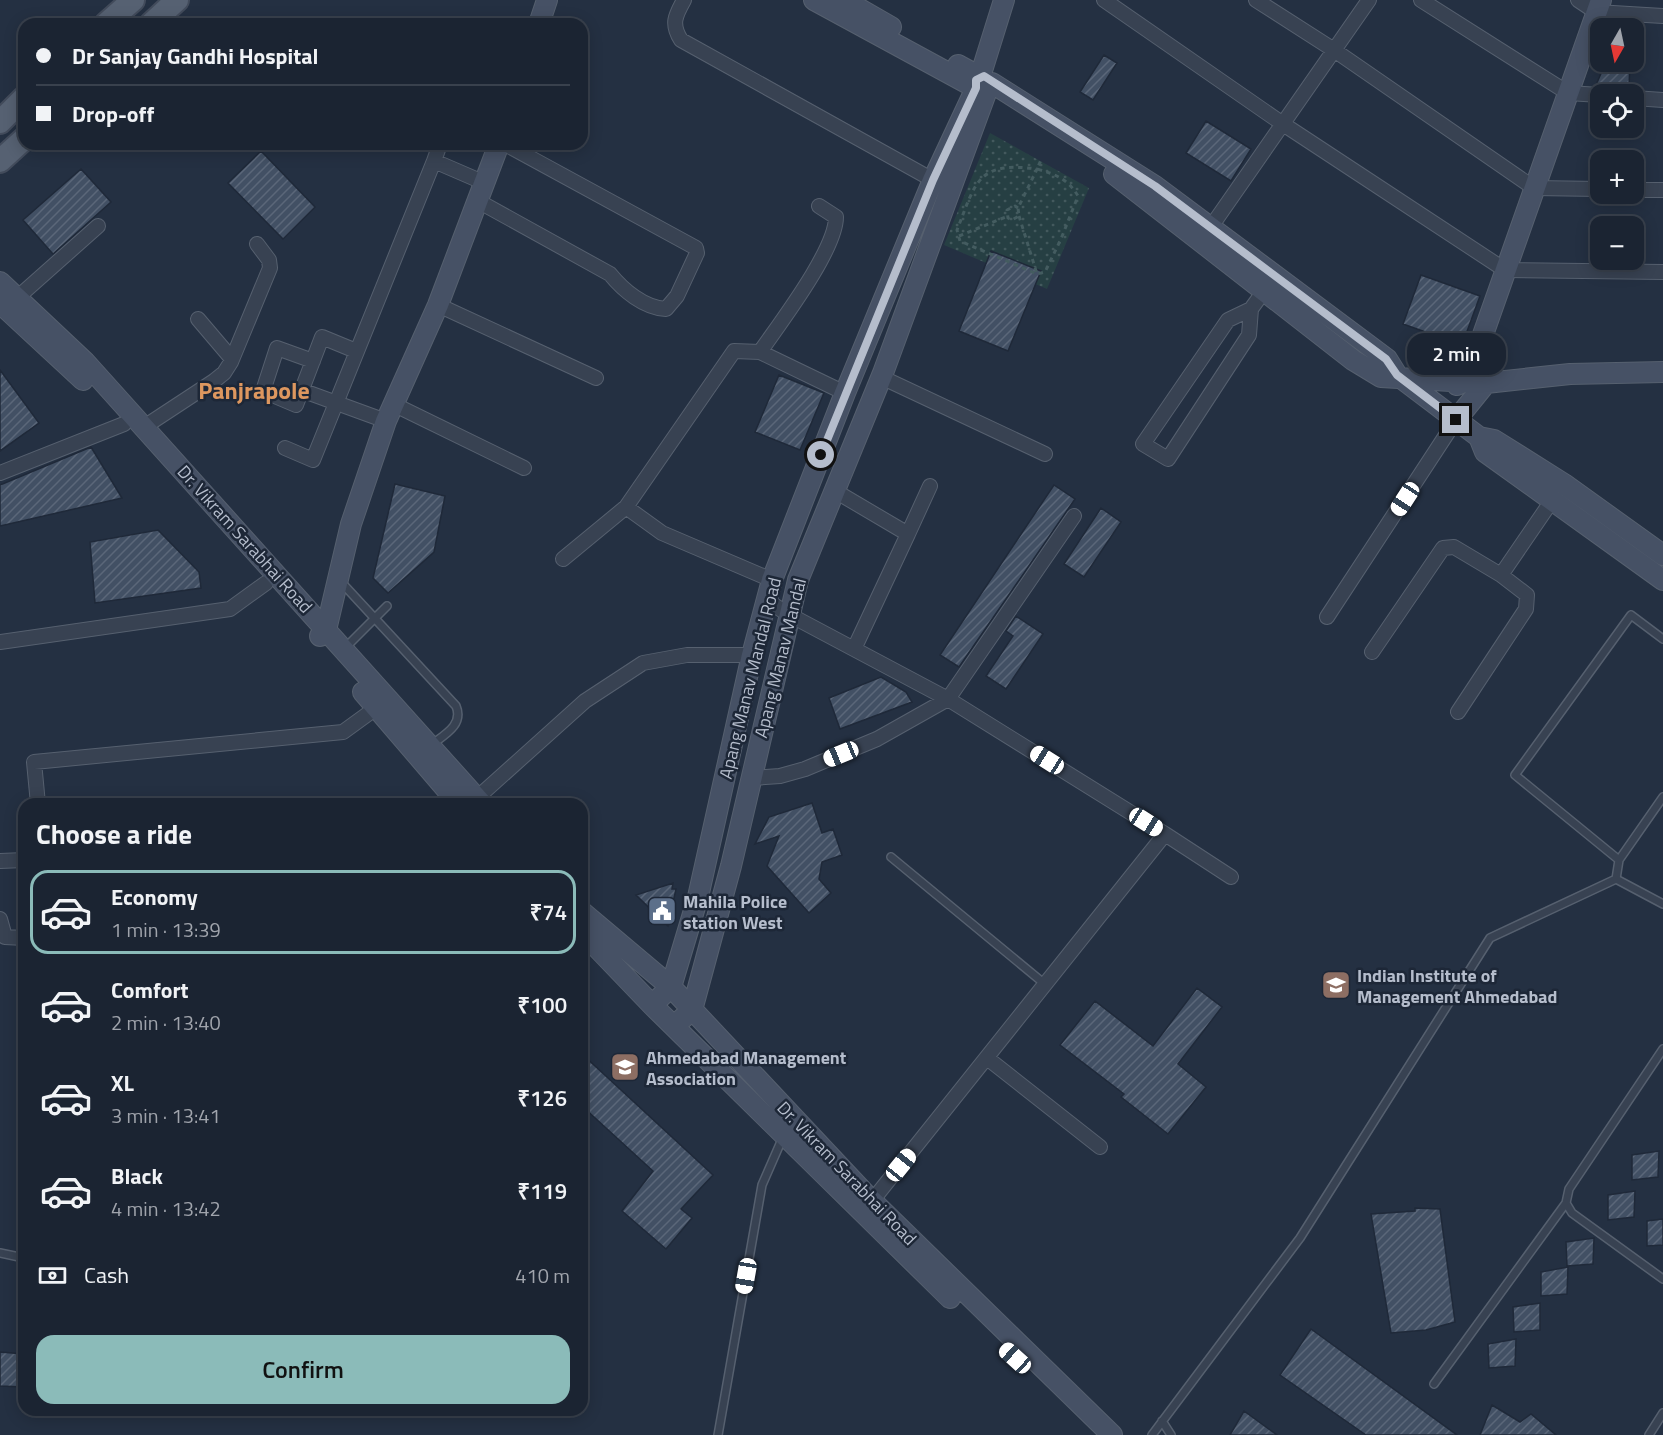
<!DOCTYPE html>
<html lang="en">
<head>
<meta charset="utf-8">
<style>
	:root { --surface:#1b2432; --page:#242c3a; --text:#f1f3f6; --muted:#a0a4ac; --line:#39414d; --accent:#8bbbb9 }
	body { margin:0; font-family:"Titillium Web",sans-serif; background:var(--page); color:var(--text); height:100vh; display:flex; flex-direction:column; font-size:22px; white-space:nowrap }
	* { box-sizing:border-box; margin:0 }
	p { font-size:20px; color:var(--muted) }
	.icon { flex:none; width:33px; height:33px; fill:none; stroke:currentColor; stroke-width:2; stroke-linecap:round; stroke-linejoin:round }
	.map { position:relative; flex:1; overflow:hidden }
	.panel { position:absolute; left:18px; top:798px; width:570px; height:618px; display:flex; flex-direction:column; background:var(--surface); border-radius:18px; box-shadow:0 3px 15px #0003,0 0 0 2px var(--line) }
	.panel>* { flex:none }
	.guide { position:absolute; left:18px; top:18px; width:570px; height:132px; border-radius:18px; box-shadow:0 3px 15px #0003,0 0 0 2px var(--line); display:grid; align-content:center; height:132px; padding:0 18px; background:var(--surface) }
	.needle { width:39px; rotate:189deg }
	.tools { position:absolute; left:1590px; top:18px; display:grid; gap:12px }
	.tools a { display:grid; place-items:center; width:54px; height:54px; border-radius:12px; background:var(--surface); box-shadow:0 3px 15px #0003,0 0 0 2px var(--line); font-size:30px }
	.end { position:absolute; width:27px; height:27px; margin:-14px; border:8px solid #b5bdcc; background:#111; box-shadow:0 0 0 3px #111 }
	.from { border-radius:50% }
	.bubble { position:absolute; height:42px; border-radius:18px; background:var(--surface); box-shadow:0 3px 15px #0003,0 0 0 2px var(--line); font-size:20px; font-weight:600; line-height:42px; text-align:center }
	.car { position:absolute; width:18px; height:36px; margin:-18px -9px; border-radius:8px; box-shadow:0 0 4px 2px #0007; background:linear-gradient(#fff 24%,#345 0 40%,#fff 0 76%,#345 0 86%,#fff 0) }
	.guide b { display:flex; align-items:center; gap:21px; height:57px; font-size:22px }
	.guide b+b { border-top:2px solid var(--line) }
	.guide i { width:15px; height:15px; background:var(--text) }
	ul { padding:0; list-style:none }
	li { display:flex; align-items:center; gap:18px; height:84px; margin:0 12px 9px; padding:0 6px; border:3px solid transparent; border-radius:18px }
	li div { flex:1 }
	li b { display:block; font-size:22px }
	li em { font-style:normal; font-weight:600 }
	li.current { border-color:var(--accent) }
	li>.icon { width:54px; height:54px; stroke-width:1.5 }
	h2 { padding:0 18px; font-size:27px; line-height:72px }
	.pay { display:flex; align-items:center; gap:15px; height:66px; padding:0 18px; font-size:22px }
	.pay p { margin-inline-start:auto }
	.primary-button { display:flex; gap:12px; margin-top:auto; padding:12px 18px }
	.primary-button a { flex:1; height:69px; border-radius:18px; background:var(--accent); color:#111; font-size:24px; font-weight:600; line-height:69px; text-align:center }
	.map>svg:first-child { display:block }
	.grass { fill:url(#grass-dots) }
	.building { fill:url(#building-hatch); stroke:#1f2939; stroke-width:1.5 }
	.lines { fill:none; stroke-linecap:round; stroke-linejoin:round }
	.lane-casing { stroke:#56606f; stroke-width:10 }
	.street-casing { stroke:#56606f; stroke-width:16 }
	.secondary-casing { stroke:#56606f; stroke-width:22 }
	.primary-casing { stroke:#424b5b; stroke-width:26 }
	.path { stroke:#445c60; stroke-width:3; stroke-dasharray:4.5 4.5; stroke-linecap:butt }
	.lane { stroke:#384252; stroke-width:7 }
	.street { stroke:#384252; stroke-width:14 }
	.secondary { stroke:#465165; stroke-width:20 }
	.primary { stroke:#566172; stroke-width:22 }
	.route { stroke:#b5bdcc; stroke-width:8 }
	.labels { text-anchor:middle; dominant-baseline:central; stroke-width:5; stroke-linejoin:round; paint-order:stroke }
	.street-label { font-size:18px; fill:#b5bdcc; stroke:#1d2737 }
	.poi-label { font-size:18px; font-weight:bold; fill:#b5bdcc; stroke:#1d2737; text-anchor:start }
	.district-label { font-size:24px; font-weight:bold; fill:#dd975f; stroke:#1d2737 }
</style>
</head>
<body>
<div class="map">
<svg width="1663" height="1435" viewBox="0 0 1663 1435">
	<defs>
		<pattern id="grass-dots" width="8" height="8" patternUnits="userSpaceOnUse" patternTransform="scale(1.5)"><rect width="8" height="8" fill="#263f43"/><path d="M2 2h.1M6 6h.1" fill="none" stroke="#43595d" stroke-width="1.8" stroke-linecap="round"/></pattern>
		<pattern id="building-hatch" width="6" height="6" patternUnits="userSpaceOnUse" patternTransform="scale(1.5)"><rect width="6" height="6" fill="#425064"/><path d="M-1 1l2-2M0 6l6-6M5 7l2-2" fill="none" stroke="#5b6779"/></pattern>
	</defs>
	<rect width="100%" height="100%" fill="#243042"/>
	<!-- grass -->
	<path class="grass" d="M990,133l99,55 -42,101 -103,-44z"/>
	<!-- building -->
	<path class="building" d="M1104,55l13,8 -24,37 -13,-8z
		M1606,62h24l-1,25 -33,-2z
		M1206,121l45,28 -20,32 -45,-28z
		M261,151l54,56 -32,32 -55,-56z
		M81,169l30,33 -58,52 -30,-34z
		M991,251l50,20 -33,80 -49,-20z
		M1421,275l59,21 -18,49 -59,-21z
		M0,370l39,53 -39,28z
		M779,375l45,18 -24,57 -45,-18z
		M91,447l31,51 -122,28v-41z
		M395,484l50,12 -11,56 -46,41 -15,-15z
		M1054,485l21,14 -116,168 -19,-12z
		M1101,508l20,14 -37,55 -20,-13z
		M158,530l41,42 2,16 -106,15 -5,-61z
		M1016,616l27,18 -37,55 -20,-13 27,-40 -7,-5z
		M881,677l25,15 6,10 -72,27 -11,-31z
		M812,803l10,30 11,-4 9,26 -20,7 -3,17 12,14 -22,20 -42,-47 12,-30 -24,8 14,-27z
		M673,883l-1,6h4l-8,37 -32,-31z
		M1197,988l25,19 -44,57 28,23 -38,47 -47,-37 3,-3 -64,-49 35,-44 58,45z
		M582,1054l131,121 -32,34 11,9 -26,31 -44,-38 31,-40 -71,-65z
		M1659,1151l-1,26 -26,3v-25z
		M1635,1191l-1,26 -26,3v-25z
		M1415,1208l25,1 15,113 -29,8 -35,3 -20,-119 44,-3z
		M1663,1219v26l-16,1v-25z
		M1594,1238l-1,26 -26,2 -1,-24z
		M1568,1267l-1,27 -26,2v-24z
		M1540,1303v27l-26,2 -1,-25z
		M1311,1329l146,106h-91l-86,-60z
		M1516,1339l-1,27 -26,2 -1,-24z
		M0,1352l24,2v33l-24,-1z
		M1492,1405l28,17 11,-8 25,21h-76z
		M1244,1411l33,24h-47z"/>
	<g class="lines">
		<!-- lane casing -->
		<g class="lane-casing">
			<path id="lane" d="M342,583l114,123c8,19 -12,29 -25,39
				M1663,639l-32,-24 -116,160 104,85 44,-63
				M345,648l42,-42
				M420,804l32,-4
				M891,857l155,128
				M1616,879l3,-19
				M1663,1049l-94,140 -3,14 6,10 91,66
				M0,1253l24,5
				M1434,1384l132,-181
				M1162,1421l9,14
				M718,1435l44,-250 21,-48
				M1152,1435l148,-197 190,-300 126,-59 47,25
				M1649,1435l14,-22"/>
		</g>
		<!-- street casing -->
		<g class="street-casing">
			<path id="street" d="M684,0c-9,16 -13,24 -3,40l252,140
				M1104,0l179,124 222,146 158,2
				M1256,0l78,50 200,138 66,1
				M1421,0l147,93 32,2
				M1578,0l18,12 67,4
				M1634,98l29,2
				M434,161l6,-17
				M1634,190h29
				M478,201l132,73c13,16 34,34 56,35l11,-13 20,-43 -1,-5 -191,-104
				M819,206l17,11c0,33 -56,106 -76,135l85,41
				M1206,234l163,-234
				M17,298l81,-72
				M438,305l158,73
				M1251,309l-23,11 -85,124 25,15 81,-124 2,-26 13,-18
				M198,319l34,40
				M313,361l-36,-13 -14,43 33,14 26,-68 34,14
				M881,377l164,77
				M301,390l85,31
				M393,404l131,64
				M144,427l70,-46 10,-8 7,-11 39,-94 -1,-8 -12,-16
				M285,448l28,12 121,-299 51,22
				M0,473l124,-49
				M835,491l73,43 22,-48
				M626,507l36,26 110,47
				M563,559l63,-52 108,-156 26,1
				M766,600l22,14 160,85 217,135 -293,367
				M1327,617l129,-197
				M0,642l230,-33 36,-26
				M854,649l54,-115
				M1372,652l71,-104 11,-1 47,28
				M1458,712l68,-103 1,-14 -26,-20 52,-76
				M752,778l28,-2 25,-7 72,-30 71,-40 126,-183
				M477,798l108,-97 58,-38 44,-8h65
				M38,804l-4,-42 309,-30 33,-24
				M1165,834l66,43
				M0,861l24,-1
				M0,919l5,18 19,1
				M987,1058l113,89"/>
		</g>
		<!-- secondary casing -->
		<g class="secondary-casing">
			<path id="secondary" d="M844,0l47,27
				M539,24l8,-24
				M958,65l22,12 24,-77
				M992,83l163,103 232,173 10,16 82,62 15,3 70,44 99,71
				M1114,174l239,186 28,17 105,6 84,-9 93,-2
				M0,282l85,80 397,442
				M0,303l83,77
				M1457,385l10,-5 134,-380
				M1456,420l30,-37
				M1479,437l6,15 178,128
				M320,636l6,-6 25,-106 35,-103 52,-116 61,-161
				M363,692l96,112
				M582,912l89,75 201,214 240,234
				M582,932l70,73 298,293
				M652,1005l19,-18 27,-90 54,-242 20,-75 73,-187 88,-213 43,-92 -162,-88
				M674,1026l18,-16 39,-144 67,-286 85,-207 103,-280"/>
		</g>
		<!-- primary casing -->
		<g class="primary-casing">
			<path id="primary" d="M106,24l27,-24
				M151,24l26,-24
				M0,122l24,-24
				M0,161l24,-22"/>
		</g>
		<!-- path -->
		<path class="path" d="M1018,208l-3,-2 -8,4 1,8 4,2 7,-4 -1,-8 19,-39c-60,-8 -61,13 -80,61l3,11 77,33 8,-2 16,-33 17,-43c-10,-17 -23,-22 -41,-27l4,-9
			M1019,216l18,58
			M959,236l49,-20"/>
		<!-- lane -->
		<use href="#lane" class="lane"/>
		<!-- street -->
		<use href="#street" class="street"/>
		<!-- secondary -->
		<use href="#secondary" class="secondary"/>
		<!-- primary -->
		<use href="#primary" class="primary"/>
	</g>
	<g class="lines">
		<!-- route -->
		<path class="route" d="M821,455l112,-275 43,-92v-8l8,-4 171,110 231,173 11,16 59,45"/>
	</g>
	<!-- icons -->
	<defs>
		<g id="civic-square" transform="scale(1.5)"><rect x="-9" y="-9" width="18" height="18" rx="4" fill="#5c6f8a" stroke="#1d2737"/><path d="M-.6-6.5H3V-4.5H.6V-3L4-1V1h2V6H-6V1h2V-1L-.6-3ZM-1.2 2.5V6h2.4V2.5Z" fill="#fff"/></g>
		<g id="university-square" transform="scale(1.5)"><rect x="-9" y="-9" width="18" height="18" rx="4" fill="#8d6e63" stroke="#1d2737"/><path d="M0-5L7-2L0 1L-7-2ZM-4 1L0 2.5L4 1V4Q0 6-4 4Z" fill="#fff"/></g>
		<g id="school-square" transform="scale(1.5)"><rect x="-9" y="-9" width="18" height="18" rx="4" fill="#8d6e63" stroke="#1d2737"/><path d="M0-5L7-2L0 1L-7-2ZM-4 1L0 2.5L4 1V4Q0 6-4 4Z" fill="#fff"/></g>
	</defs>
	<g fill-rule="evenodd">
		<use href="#civic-square" x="662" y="911"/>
		<use href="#university-square" x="1336" y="985"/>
		<use href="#school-square" x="625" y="1067"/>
	</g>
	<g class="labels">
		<!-- street labels -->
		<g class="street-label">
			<text transform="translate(245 539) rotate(48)">Dr. Vikram Sarabhai Road</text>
			<text transform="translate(780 658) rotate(-76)">Apang Manav Mandal</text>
			<text transform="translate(750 678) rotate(-76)">Apang Manav Mandal Road</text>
			<text transform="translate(847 1173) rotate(46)">Dr. Vikram Sarabhai Road</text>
		</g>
		<!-- poi labels -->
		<g class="poi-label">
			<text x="683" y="901">Mahila Police<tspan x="683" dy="21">station West</tspan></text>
			<text x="1357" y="975">Indian Institute of<tspan x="1357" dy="21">Management Ahmedabad</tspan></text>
			<text x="646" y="1057">Ahmedabad Management<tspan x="646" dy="21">Association</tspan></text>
		</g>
		<!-- district labels -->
		<g class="district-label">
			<text x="254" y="390">Panjrapole</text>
		</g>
	</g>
</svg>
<div class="tools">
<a><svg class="needle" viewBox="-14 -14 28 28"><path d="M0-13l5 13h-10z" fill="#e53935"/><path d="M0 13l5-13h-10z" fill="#a0a4ac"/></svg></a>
<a><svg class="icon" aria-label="locate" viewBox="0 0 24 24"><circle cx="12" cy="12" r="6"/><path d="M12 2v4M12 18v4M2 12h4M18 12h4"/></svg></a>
<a>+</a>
<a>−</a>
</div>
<i class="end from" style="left:821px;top:455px"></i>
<i class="end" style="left:1456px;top:420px"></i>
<div class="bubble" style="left:1407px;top:333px;width:99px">2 min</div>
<i class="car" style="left:1405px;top:499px;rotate:213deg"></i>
<i class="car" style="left:841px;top:754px;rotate:248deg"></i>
<i class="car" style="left:1047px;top:760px;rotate:302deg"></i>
<i class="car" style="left:1146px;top:822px;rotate:122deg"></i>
<i class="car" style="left:901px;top:1165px;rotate:39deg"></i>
<i class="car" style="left:746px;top:1276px;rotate:190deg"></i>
<i class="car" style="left:1015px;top:1358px;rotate:312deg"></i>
<div class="guide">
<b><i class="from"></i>Dr Sanjay Gandhi Hospital</b>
<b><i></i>Drop-off</b>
</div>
<section class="panel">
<h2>Choose a ride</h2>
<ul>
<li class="current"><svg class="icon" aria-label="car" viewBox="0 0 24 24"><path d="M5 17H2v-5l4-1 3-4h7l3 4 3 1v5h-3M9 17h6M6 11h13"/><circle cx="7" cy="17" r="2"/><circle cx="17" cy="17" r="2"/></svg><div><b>Economy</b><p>1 min · 13:39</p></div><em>₹74</em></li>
<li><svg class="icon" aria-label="car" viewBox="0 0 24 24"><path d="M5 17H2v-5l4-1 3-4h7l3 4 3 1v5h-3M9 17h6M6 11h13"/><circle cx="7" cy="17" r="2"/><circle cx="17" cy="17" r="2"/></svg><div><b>Comfort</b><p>2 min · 13:40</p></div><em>₹100</em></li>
<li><svg class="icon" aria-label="car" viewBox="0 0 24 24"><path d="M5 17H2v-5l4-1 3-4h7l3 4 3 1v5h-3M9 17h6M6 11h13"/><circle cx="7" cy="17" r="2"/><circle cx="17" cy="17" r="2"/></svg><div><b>XL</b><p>3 min · 13:41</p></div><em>₹126</em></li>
<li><svg class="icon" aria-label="car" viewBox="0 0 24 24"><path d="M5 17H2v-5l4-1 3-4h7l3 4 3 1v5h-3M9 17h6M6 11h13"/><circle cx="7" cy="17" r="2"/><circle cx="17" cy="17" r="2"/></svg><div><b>Black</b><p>4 min · 13:42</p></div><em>₹119</em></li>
</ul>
<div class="pay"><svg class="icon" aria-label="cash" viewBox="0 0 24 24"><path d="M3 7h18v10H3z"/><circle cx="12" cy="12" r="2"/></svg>Cash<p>410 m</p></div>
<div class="primary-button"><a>Confirm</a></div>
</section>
</div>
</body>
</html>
